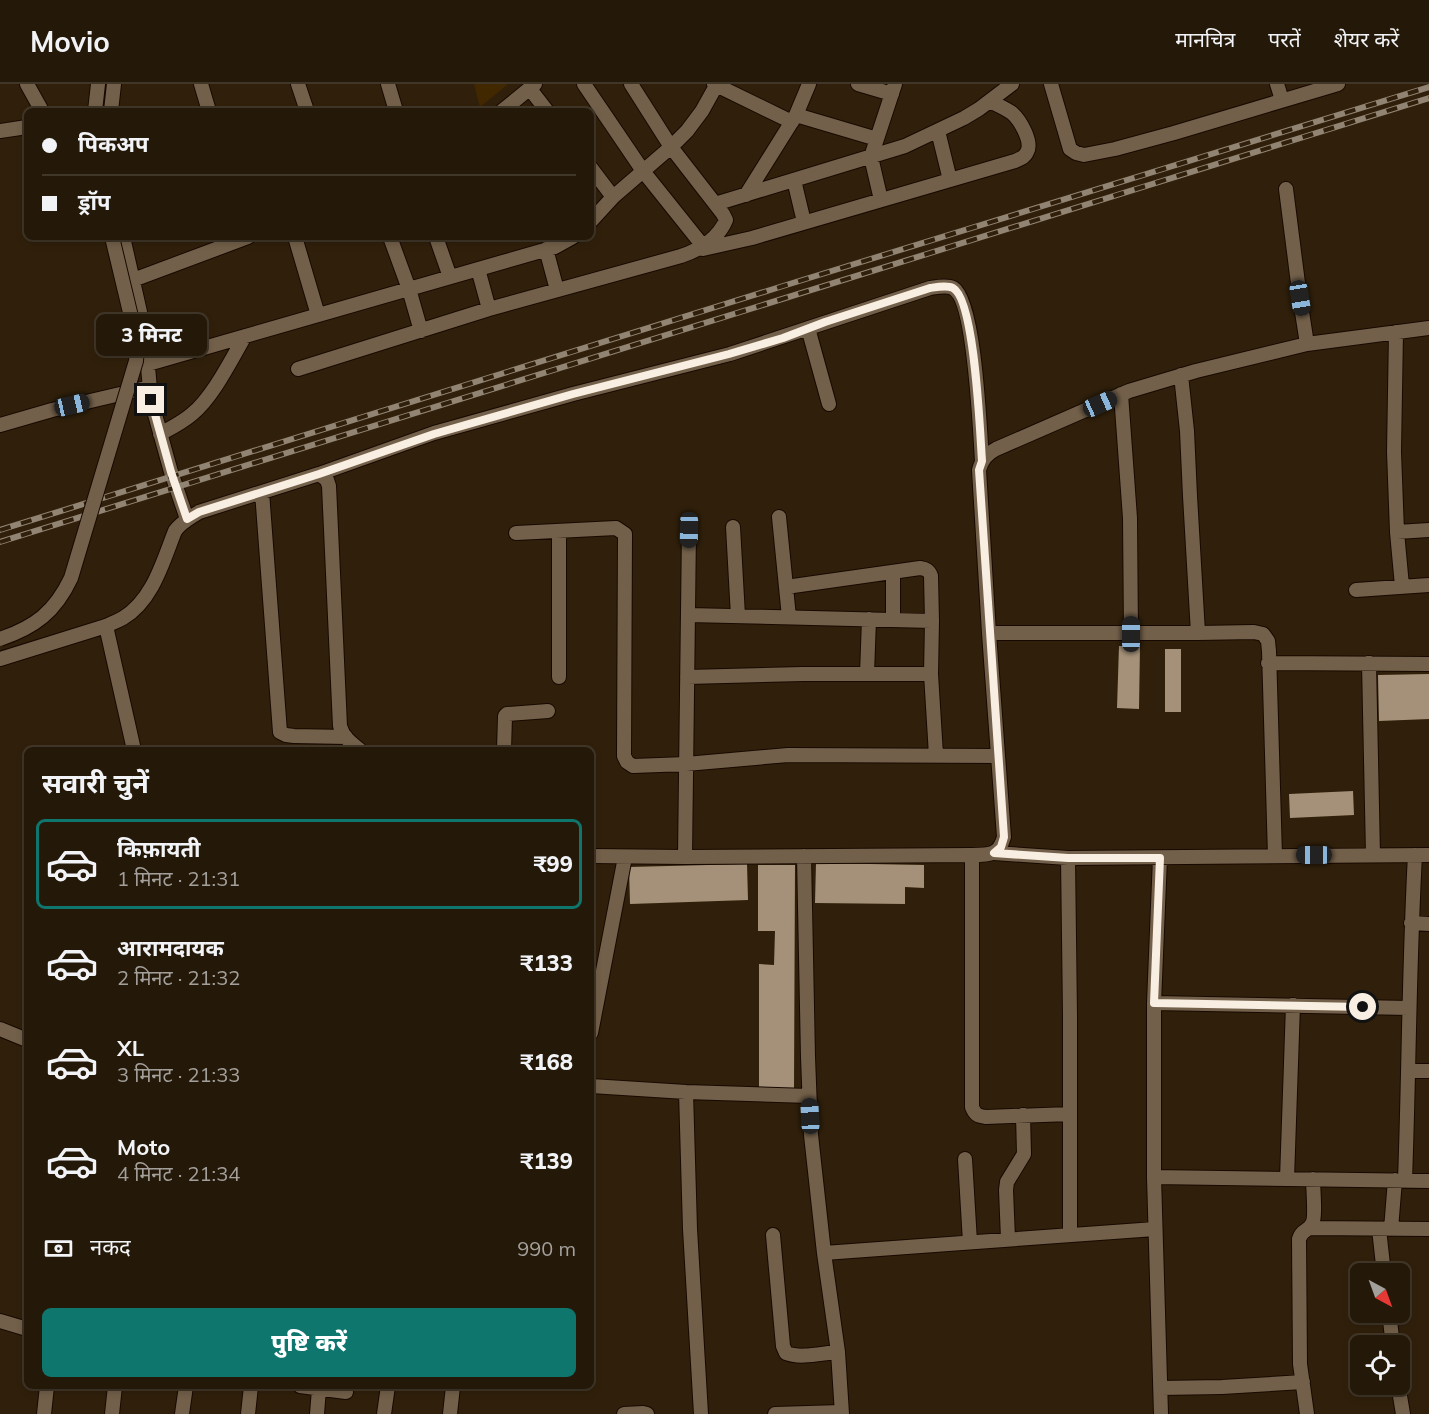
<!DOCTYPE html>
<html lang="hi">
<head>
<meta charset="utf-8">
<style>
	:root { --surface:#241808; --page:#2c2112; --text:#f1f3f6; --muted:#a3a09c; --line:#413729; --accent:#0f766e }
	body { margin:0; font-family:Mulish,"Noto Sans Devanagari",sans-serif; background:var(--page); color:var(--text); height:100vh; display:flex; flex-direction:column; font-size:22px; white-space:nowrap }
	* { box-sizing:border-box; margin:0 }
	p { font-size:20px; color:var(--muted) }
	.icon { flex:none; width:33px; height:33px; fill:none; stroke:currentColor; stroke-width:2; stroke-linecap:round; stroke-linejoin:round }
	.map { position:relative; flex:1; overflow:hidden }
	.details { position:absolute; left:24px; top:663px; width:570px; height:642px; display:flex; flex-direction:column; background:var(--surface); border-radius:9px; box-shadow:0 3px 9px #0003,0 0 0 2px var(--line) }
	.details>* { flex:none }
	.guide { position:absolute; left:24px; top:24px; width:570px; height:132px; border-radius:9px; box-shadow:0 3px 9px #0003,0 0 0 2px var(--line); display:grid; align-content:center; height:132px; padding:0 18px; background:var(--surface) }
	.needle { width:39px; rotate:139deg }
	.controls { position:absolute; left:1350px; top:1179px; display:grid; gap:12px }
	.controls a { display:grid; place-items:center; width:60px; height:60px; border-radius:9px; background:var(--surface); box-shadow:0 3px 9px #0003,0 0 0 2px var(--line); font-size:30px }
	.end { position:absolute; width:27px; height:27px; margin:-14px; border:8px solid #f8eee1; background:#111; box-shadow:0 0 0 3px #111 }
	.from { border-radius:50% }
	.bubble { position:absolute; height:42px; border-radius:9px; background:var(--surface); box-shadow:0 3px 9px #0003,0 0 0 2px var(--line); font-size:20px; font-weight:800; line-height:42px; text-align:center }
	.car { position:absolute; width:18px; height:36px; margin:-18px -9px; border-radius:8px; box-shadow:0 0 4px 2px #0007; background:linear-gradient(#222 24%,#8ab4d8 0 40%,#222 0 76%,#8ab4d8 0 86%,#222 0) }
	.guide b { display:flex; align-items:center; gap:21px; height:57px; font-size:22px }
	.guide b+b { border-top:2px solid var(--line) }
	.guide i { width:15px; height:15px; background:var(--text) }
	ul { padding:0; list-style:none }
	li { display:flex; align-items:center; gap:18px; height:90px; margin:0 12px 9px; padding:0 6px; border:3px solid transparent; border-radius:9px }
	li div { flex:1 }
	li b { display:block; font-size:22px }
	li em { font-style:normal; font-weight:800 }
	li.current { border-color:var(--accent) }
	li>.icon { width:54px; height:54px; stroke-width:1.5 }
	h2 { padding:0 18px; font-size:27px; line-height:72px }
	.pay { display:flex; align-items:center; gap:15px; height:66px; padding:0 18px; font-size:22px }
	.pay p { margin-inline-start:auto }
	.cta { display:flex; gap:12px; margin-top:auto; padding:12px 18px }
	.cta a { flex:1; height:69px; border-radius:9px; background:var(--accent); color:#fff; font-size:24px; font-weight:800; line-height:69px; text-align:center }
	header { display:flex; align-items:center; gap:36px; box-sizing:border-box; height:84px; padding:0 30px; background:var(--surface); border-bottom:2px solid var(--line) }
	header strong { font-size:28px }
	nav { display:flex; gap:33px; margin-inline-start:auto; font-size:21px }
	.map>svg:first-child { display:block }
	.green { fill:#422800 }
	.building { fill:#a59179 }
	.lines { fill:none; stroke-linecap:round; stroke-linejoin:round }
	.minor-casing { stroke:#180900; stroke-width:16 }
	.minor { stroke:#73604a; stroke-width:14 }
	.rail-casing { stroke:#918473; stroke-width:6 }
	.rail { stroke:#30200b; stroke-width:4; stroke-dasharray:11; stroke-linecap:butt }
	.minor-bridge-casing { stroke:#180900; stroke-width:16; stroke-linecap:butt }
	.minor-bridge { stroke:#73604a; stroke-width:14 }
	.route { stroke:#f8eee1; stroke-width:8 }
</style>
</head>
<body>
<header>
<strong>Movio</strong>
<nav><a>मानचित्र</a><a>परतें</a><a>शेयर करें</a></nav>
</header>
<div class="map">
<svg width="1429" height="1330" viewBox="0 0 1429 1330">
	<rect width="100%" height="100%" fill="#30200b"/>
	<!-- green -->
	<path class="green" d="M474,0h34l-28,23z"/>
	<!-- building -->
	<path class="building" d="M1119,562h21l-1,63 -22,-1z
		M1165,565h16v63h-16z
		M1429,590v45l-50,2 -1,-46z
		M1353,707l1,24 -64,3 -1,-24z
		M816,779l108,2v23l-19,-1v17l-90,-1z
		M747,780l1,36 -118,4 -1,-37z
		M758,781h37l-1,223h-35v-124l15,1 1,-34h-17z"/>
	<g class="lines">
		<!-- minor casing -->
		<g class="minor-casing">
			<path id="minor" d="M27,0l15,27
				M201,0l8,27
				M298,0l9,27
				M388,0l8,27
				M584,0l59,87 60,75
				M714,0l78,38
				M858,0l34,10
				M1051,0l19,65 6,4 8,2 31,-6 59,-16 164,-49
				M1277,0l5,16
				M530,5l17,22
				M95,27l3,-27
				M111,27l3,-27
				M502,27l33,-27
				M796,31l81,24
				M0,47l27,-4
				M938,47l12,49
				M591,84l22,29
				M794,96l10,42
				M1286,105l14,110 7,45
				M746,111l50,-80 13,-31
				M881,116l-10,-43 24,-73
				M715,120l190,-58 59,-28 15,-9 33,-25
				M591,137l22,-24 58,-50 16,-16 15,-20 15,-27
				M123,153l22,97 6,66 20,72 16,47
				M295,153l23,78
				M390,153l19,52 12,42
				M436,153l14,40
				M546,165l11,41
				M703,165l49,-11 263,-77c5,-2 10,-4 12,-9 6,-10 -7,-32 -15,-39 -7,-5 -15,-8 -22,-12
				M478,185l11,40
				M133,196l115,-43
				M808,244l21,76
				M1396,248l-2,120 3,80 5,54
				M148,280l407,-117 18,-10
				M298,285l191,-60 192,-53c18,-6 37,-17 45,-36l-3,-6 -52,-67 -40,-63
				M1181,291l6,56 3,65 8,137
				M1121,310l9,124 1,116
				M0,341l52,-15 98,-23
				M160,350c11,-6 23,-12 32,-20 21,-17 39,-54 53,-78
				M319,390l115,-41 139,-39 157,-40 200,-66c7,-1 17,-3 23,0 22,12 27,145 29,173
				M262,408l18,240 6,3 8,1 52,1
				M779,433l10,100
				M733,443l5,89
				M1397,448l32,-2
				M516,449l100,-5 9,6 -1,222 3,6 6,4 53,-2 102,-9 210,1
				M893,488v48
				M786,503l134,-19c6,1 9,2 11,8l1,45 -1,53 5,81
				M1356,506l73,-5
				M688,531l244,6
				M106,542l28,124
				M989,549h209l56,-1 9,2 5,7 1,10 6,205
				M0,575l106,-33c6,-3 12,-5 17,-8 30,-18 40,-57 52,-87 6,-9 15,-13 24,-19l120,-38 8,6 2,6 11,240c3,11 11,17 20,24
				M1268,579l161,1
				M1369,579l4,192
				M867,590l2,-55
				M559,593v-146
				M687,593l116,-3h128
				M504,666l1,-34 2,-2 41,-3
				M994,769l74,5 361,-3
				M972,771v252c3,8 6,9 14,10l84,-3
				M591,772l94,1 287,-2c18,0 27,0 32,-18l-15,-204 -10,-163c3,-11 8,-16 17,-21l133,-58 67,-20 111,-27 122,-16
				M804,772l4,201 3,78 13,118 14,99 4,62
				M685,773l4,-327
				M1068,774l2,158v218
				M1160,774l-6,145v174l7,237
				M1411,839l18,1
				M1154,919l255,5
				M0,945l27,11
				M591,949l34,-176
				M1409,987h20
				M591,1002l95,6 123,4
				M686,1008l4,137 11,185
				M965,1075l5,83
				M1154,1093l275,4
				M1287,1095l6,-174
				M1405,1096c4,-108 4,-216 10,-325
				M1309,1144l120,1
				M1379,1145l5,45
				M1391,1145l4,-49
				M773,1151l10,111 3,7c15,6 36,0 52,-1
				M1008,1155l-2,-49 1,-8 17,-28 -1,-39
				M824,1169l331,-24
				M1389,1228l4,34
				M0,1237l27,8
				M1398,1300l5,30
				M300,1302l46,6
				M1160,1304l62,-1 81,-5
				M44,1330l3,-28
				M112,1330l3,-28
				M182,1330l4,-28
				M248,1330l3,-28
				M317,1330l2,-25
				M384,1330l4,-28
				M450,1330l3,-28
				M624,1330l19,-1 4,1
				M775,1330l66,-2
				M1307,1330l-7,-50 -1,-125c3,-10 9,-7 13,-15 4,-6 1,-36 1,-45"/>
		</g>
		<!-- minor -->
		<use href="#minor" class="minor"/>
		<!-- rail casing -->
		<g class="rail-casing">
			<path id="rail" d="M0,446l783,-244 646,-199
				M0,458l1429,-444"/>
		</g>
		<!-- rail -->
		<use href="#rail" class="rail"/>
		<!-- minor-bridge casing -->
		<g class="minor-bridge-casing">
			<path id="minor-bridge" d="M0,555c35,-12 55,-27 71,-61l65,-217 1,-12 -3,-20 -22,-92"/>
		</g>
		<!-- minor-bridge -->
		<use href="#minor-bridge" class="minor-bridge"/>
	</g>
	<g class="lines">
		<!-- route -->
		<path class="route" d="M151,316l20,72 16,47 12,-7 120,-38 115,-40 139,-40 156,-40 54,-16 42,-16 105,-34c7,-1 17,-3 23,0 22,12 27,145 29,173l-3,9 25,367 -3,10 -7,6 74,5h92l-6,145 209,4"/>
	</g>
</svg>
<div class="controls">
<a><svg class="needle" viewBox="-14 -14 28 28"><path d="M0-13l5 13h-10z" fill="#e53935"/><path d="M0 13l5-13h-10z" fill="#a3a09c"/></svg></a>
<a><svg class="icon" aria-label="locate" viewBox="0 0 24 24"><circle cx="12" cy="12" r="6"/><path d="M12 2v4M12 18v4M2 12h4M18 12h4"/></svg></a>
</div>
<i class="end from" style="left:1363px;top:923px"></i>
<i class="end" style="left:151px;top:316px"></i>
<div class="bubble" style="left:96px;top:230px;width:111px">3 मिनट</div>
<i class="car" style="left:1300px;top:214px;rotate:171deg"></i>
<i class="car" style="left:1100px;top:320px;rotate:66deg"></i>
<i class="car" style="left:72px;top:321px;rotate:77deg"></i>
<i class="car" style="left:689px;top:446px;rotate:181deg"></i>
<i class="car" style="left:1131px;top:550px;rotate:0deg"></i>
<i class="car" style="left:1314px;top:771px;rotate:270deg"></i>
<i class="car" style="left:810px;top:1032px;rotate:357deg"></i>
<div class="guide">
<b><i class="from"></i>पिकअप</b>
<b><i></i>ड्रॉप</b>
</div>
<section class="details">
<h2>सवारी चुनें</h2>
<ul>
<li class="current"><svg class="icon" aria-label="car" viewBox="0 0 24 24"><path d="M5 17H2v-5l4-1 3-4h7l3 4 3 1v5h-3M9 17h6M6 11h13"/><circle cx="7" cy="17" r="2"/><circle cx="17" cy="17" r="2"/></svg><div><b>किफ़ायती</b><p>1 मिनट · 21:31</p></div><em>₹99</em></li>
<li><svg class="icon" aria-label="car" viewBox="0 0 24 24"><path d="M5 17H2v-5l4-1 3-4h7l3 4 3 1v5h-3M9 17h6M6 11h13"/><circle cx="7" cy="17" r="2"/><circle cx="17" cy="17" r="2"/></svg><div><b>आरामदायक</b><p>2 मिनट · 21:32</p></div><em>₹133</em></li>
<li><svg class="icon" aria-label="car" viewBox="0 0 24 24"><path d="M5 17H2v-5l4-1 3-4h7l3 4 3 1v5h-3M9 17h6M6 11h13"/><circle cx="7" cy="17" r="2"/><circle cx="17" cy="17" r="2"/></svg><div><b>XL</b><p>3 मिनट · 21:33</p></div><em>₹168</em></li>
<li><svg class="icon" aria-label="car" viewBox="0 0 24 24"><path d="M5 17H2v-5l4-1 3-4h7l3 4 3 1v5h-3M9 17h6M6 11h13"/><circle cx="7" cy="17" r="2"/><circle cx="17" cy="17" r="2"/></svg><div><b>Moto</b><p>4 मिनट · 21:34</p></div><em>₹139</em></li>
</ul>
<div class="pay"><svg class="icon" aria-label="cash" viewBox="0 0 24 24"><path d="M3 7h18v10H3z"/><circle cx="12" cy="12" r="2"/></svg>नकद<p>990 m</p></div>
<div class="cta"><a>पुष्टि करें</a></div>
</section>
</div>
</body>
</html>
